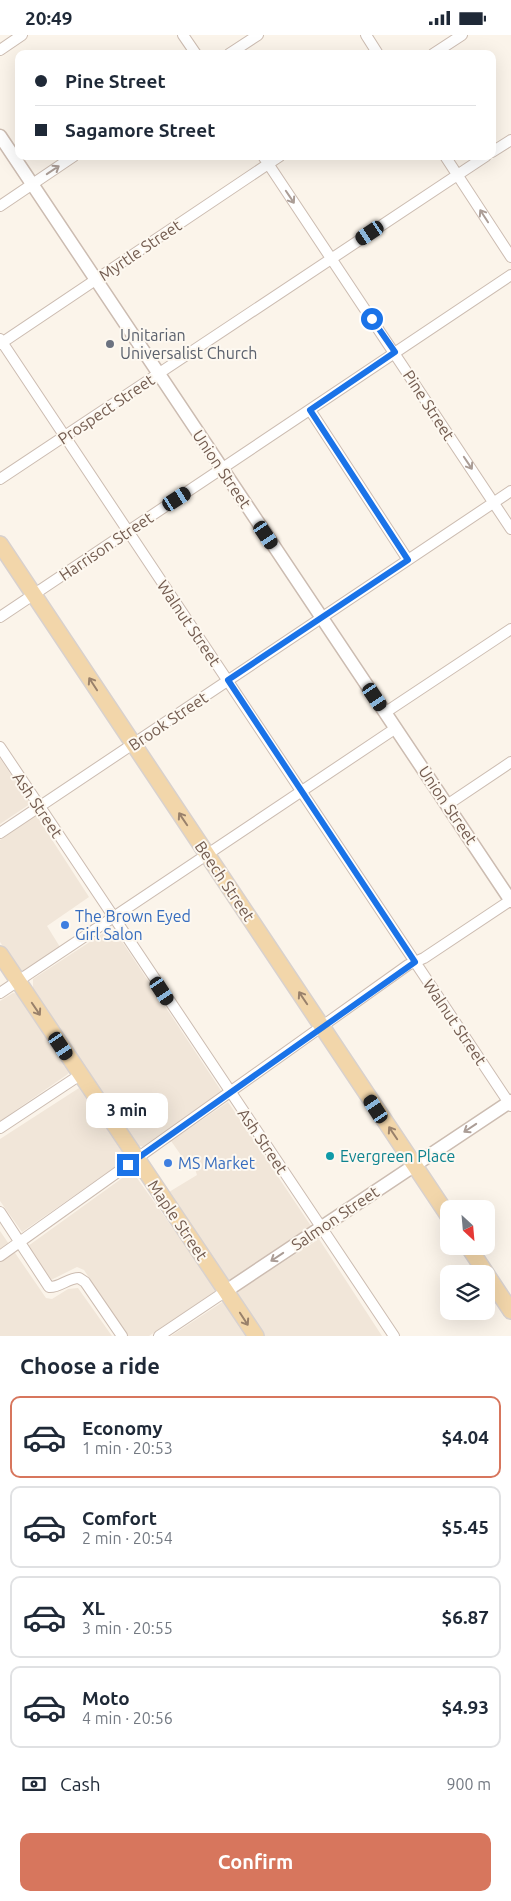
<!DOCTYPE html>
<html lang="en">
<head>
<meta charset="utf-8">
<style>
	:root { --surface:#fff; --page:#f6f6f7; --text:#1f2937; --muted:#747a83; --line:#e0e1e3; --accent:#d7765d }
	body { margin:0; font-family:Ubuntu,sans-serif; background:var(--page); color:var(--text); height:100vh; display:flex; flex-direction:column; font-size:19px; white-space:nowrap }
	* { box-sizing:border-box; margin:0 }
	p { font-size:16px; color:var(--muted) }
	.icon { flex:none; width:28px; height:28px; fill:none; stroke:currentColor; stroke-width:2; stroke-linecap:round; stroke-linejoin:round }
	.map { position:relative; height:1301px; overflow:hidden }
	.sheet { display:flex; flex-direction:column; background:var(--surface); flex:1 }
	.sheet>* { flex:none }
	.guide { position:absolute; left:15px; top:15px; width:481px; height:110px; border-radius:10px; box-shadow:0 5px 20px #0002; display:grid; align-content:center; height:110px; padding:0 20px; background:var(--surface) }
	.needle { width:32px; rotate:154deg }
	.tools { position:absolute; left:440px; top:1165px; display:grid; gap:10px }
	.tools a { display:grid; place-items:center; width:55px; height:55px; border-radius:10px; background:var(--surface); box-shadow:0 5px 20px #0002; font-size:25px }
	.end { position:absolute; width:22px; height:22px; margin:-11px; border:6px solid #1a73e8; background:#fff; box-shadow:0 0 0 2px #fff }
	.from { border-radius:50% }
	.bubble { position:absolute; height:35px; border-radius:10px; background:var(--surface); box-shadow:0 5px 20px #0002; font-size:16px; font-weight:600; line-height:35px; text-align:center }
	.car { position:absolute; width:15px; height:30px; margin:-15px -8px; border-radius:6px; box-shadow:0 0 4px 1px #0007; background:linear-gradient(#222 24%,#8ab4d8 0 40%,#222 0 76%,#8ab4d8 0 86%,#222 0) }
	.guide b { display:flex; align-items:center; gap:18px; height:48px; font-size:19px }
	.guide b+b { border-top:1px solid var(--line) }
	.guide i { width:12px; height:12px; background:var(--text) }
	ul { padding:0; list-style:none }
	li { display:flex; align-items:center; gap:15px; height:82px; margin:0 10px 8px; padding:0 10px; border:2px solid var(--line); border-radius:10px }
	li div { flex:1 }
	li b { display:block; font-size:19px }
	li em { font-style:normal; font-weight:600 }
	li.current { border-color:var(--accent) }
	li>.icon { width:45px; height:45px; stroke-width:1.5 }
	h2 { padding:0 20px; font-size:22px; line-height:60px }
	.pay { display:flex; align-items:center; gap:12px; height:55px; padding:0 20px; font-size:19px }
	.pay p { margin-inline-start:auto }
	.action { display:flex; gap:10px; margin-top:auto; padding:10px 20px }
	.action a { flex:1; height:58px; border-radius:10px; background:var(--accent); color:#fff; font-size:20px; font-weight:600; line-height:58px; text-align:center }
	.status { display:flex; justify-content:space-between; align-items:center; height:35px; padding:0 25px; background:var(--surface); direction:ltr }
	.status svg { height:14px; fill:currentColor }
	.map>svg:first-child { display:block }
	.residential { fill:#f1e6d9 }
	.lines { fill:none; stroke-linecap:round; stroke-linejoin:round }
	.minor-casing { stroke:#ccbcb1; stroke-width:12 }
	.tertiary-casing { stroke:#ccbcb1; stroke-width:15 }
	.primary-casing { stroke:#d8d1ce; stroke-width:18 }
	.minor { stroke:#fff; stroke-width:10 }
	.tertiary { stroke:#fff; stroke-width:12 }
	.primary { stroke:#f2d6aa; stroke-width:15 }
	.oneway { stroke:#ab9d96 }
	.oneway2 { stroke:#99816b }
	.route { stroke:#1a73e8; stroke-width:6 }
	.worship-dot { fill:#6b7280; stroke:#fdf8f0; stroke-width:2 }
	.shop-dot { fill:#3f7fe0; stroke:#fdf8f0; stroke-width:2 }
	.culture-dot { fill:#0f9aa8; stroke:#fdf8f0; stroke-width:2 }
	.labels { text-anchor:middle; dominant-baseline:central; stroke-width:4; stroke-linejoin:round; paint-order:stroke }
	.street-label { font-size:16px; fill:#735c50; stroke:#fdf8f0 }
	.worship-label { font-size:16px; fill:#5b616d; stroke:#fdf8f0; text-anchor:start }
	.shop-label { font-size:16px; fill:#366cbe; stroke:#fdf8f0; text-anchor:start }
	.culture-label { font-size:16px; fill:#0d838f; stroke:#fdf8f0; text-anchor:start }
</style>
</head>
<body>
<div class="status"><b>20:49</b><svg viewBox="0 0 49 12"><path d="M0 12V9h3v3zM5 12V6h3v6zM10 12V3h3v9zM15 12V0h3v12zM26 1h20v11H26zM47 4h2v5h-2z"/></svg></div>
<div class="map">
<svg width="511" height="1301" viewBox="0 0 511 1301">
	<rect width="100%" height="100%" fill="#fbf4ea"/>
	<!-- residential -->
	<path class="residential" d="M0,723l30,46 -30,20z
		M36,780l53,82 -42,29 13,21 -39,26 -21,-31v-102z
		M108,895l7,1 107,161 -77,55 -6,-1 -106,-157v-10z
		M13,958l7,1 51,74 -3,6 -68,47v-120z
		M79,1053l48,71 -105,73 -22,-31v-62z
		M228,1067l83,124 -82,55 -60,-89 28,-17 -4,-13 -5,3 -17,-24z
		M132,1136l85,119 -68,46h-22l-43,-66 -7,-3 -26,13 -23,-34z
		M0,1196l46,67 6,1 16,-10 10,-1 34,48h-112z
		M319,1204l63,97h-119l-28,-43z
		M224,1266l23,35h-76z"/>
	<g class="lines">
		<!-- minor casing -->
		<g class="minor-casing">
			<path id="minor" d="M183,0l13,19
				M366,0l12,19
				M0,15l22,-15
				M229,19l29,-19
				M433,19l29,-19
				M492,117l19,-12
				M263,121l248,373
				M445,121l66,101
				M0,171l74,-50
				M0,304l511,767
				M0,309l280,-188
				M310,375l98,150
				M0,444l486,-323
				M0,582l511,-342
				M386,677l125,-83
				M0,712l394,589
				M447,770l64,-43
				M0,798l511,-342
				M0,958l396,-265
				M0,1093l80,-53
				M0,1177l49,75c10,1 19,-9 30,-9l6,4 37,54
				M0,1221l408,-291 16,-7 87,-58
				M159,1301l67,-45"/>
		</g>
		<!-- tertiary casing -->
		<g class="tertiary-casing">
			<path id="tertiary" d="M0,101l511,765
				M226,1256l285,-190"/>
		</g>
		<!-- primary casing -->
		<g class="primary-casing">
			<path id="primary" d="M0,509l449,673
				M0,919l256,382
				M468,1211l43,65"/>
		</g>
		<!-- minor -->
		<use href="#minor" class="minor"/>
		<!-- tertiary -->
		<use href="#tertiary" class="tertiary"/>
		<!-- primary -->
		<use href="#primary" class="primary"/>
	</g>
	<!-- one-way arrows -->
	<defs><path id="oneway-shaft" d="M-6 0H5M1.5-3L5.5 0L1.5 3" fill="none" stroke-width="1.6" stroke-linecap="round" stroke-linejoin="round" transform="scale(1.25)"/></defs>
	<g class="oneway">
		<use href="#oneway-shaft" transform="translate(53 135) rotate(-34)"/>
		<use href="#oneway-shaft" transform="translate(290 162) rotate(56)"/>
		<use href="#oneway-shaft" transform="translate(484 181) rotate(-123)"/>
		<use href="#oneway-shaft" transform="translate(468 428) rotate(56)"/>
		<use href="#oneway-shaft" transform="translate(470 1093) rotate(146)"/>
		<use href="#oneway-shaft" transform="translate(277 1222) rotate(146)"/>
	</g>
	<g class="oneway2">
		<use href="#oneway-shaft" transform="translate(93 649) rotate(-123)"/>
		<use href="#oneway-shaft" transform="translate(183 784) rotate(-124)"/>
		<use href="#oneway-shaft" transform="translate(303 963) rotate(-124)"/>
		<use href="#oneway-shaft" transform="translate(36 974) rotate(56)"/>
		<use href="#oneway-shaft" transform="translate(393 1098) rotate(-124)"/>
		<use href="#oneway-shaft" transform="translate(244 1284) rotate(57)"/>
	</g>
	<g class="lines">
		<!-- route -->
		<path class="route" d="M128,1130l287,-203 -187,-282 180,-120 -98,-150 85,-58 -23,-33"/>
	</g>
	<!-- markers -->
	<circle class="worship-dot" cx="110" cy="309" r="5"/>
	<g class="shop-dot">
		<circle cx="65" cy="890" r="5"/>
		<circle cx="168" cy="1128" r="5"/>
	</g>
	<circle class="culture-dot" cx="330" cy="1121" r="5"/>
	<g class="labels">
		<!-- street labels -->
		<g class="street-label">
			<text transform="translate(140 215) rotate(-34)">Myrtle Street</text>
			<text transform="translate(429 370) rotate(57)">Pine Street</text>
			<text transform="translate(106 374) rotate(-34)">Prospect Street</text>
			<text transform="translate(222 434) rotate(56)">Union Street</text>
			<text transform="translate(106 511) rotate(-34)">Harrison Street</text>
			<text transform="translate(189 588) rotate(56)">Walnut Street</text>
			<text transform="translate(168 686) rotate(-34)">Brook Street</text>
			<text transform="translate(38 770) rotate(56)">Ash Street</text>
			<text transform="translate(448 770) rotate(56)">Union Street</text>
			<text transform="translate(225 846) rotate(56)">Beech Street</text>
			<text transform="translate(455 987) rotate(56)">Walnut Street</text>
			<text transform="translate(263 1106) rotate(56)">Ash Street</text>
			<text transform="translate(335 1183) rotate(-34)">Salmon Street</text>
			<text transform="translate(178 1185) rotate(56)">Maple Street</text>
		</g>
		<!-- worship labels -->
		<g class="worship-label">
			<text x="120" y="300">Unitarian<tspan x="120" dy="18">Universalist Church</tspan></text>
		</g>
		<!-- shop labels -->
		<g class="shop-label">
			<text x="75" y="881">The Brown Eyed<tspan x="75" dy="18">Girl Salon</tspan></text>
			<text x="178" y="1128">MS Market</text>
		</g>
		<!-- culture labels -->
		<g class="culture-label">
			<text x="340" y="1121">Evergreen Place</text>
		</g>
	</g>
</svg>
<div class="tools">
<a><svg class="needle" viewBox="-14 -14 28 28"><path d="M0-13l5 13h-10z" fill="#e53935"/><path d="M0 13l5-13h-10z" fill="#747a83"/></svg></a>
<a><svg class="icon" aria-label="layers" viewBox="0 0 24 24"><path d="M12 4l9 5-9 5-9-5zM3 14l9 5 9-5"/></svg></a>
</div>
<i class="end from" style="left:372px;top:284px"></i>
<i class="end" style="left:128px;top:1130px"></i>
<div class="bubble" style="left:86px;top:1058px;width:82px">3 min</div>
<i class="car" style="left:370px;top:198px;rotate:236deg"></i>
<i class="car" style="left:177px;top:464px;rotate:57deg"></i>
<i class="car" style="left:266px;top:500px;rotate:146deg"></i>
<i class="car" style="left:375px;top:662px;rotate:146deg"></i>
<i class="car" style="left:162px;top:956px;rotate:147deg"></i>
<i class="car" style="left:61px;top:1011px;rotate:146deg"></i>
<i class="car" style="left:376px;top:1074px;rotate:327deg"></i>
<div class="guide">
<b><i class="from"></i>Pine Street</b>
<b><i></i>Sagamore Street</b>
</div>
</div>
<section class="sheet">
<h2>Choose a ride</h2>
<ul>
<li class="current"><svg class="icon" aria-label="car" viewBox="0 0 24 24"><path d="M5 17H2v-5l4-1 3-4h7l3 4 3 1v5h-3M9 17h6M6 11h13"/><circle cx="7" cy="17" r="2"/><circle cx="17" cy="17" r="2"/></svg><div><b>Economy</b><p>1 min · 20:53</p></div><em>$4.04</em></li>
<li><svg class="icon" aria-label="car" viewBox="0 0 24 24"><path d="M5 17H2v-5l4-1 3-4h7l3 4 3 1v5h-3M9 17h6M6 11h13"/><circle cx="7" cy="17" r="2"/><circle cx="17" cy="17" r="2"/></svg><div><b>Comfort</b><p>2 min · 20:54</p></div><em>$5.45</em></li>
<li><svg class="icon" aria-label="car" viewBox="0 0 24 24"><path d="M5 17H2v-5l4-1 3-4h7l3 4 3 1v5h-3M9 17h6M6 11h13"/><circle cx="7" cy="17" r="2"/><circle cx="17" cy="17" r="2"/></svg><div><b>XL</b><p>3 min · 20:55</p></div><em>$6.87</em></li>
<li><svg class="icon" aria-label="car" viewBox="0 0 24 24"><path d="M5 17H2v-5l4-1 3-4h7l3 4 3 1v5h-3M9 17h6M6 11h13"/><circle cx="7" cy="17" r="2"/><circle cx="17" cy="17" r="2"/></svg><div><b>Moto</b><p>4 min · 20:56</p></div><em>$4.93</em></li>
</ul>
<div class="pay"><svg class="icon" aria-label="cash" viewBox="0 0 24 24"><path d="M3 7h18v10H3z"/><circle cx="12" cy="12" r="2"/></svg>Cash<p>900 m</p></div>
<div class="action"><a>Confirm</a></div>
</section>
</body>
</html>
